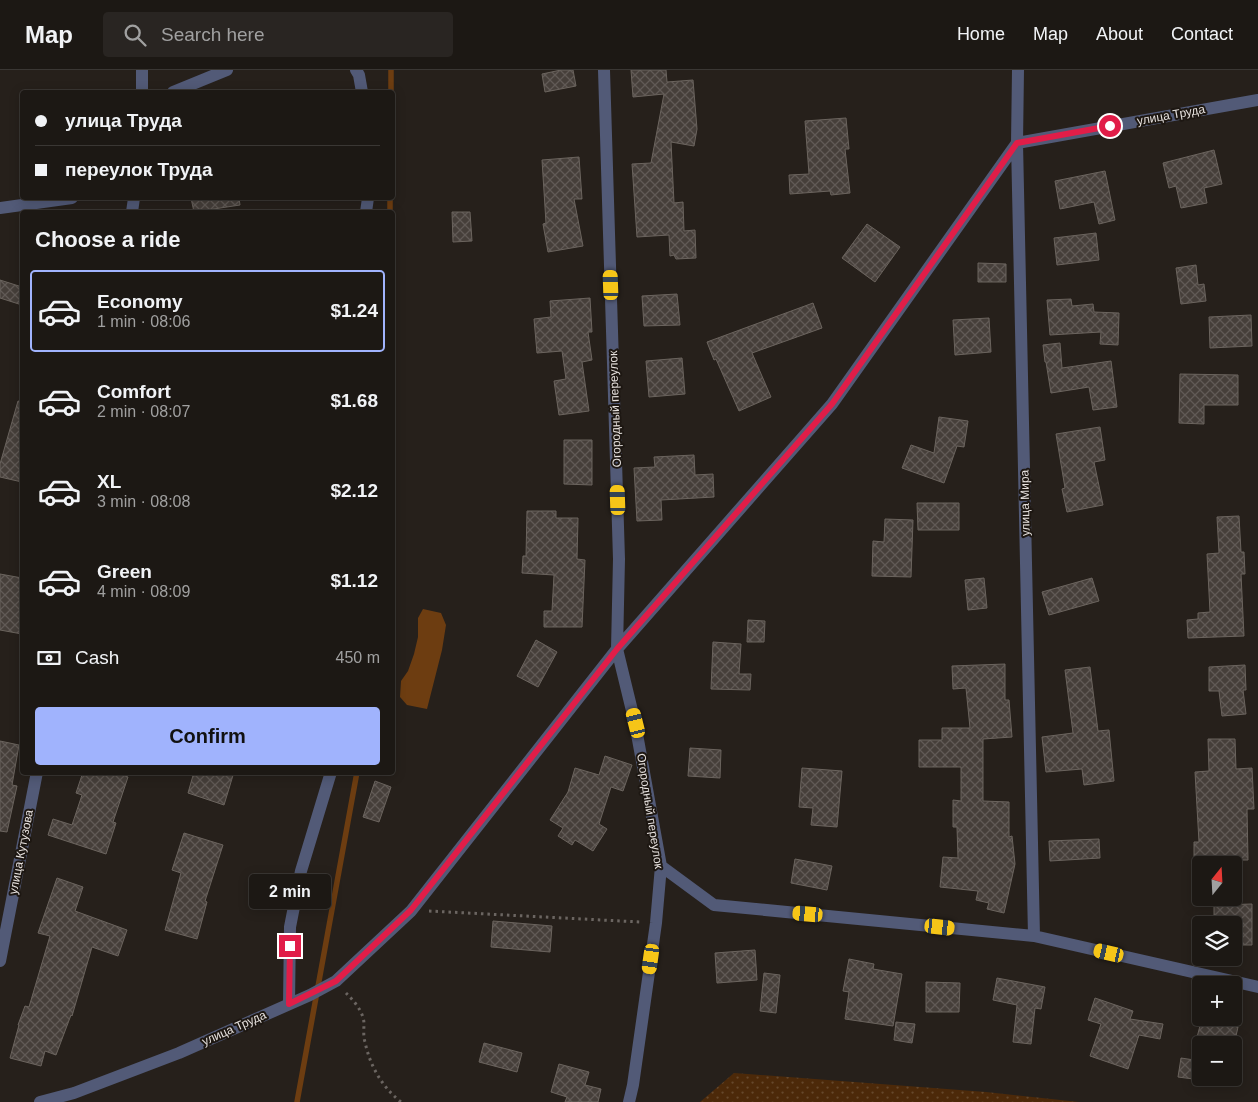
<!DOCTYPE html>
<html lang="en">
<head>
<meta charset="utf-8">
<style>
	:root { --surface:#1c1814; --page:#292522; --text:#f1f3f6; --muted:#a0a0a0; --line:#3a3734; --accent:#a0b3fd }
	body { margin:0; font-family:Arial,sans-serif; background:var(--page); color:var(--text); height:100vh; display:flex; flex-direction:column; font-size:19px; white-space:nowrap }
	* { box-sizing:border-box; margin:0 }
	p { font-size:16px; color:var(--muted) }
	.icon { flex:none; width:28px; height:28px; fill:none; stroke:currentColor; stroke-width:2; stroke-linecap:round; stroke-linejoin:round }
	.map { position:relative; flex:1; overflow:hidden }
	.panel { position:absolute; left:20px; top:140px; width:375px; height:565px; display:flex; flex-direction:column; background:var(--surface); border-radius:5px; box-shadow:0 2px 12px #0003,0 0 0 1px var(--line) }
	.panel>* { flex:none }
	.hud { position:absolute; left:20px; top:20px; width:375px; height:110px; border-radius:5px; box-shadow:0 2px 12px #0003,0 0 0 1px var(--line); display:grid; align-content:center; height:110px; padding:0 15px; background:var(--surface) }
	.needle { width:32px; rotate:18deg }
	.buttons { position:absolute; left:1192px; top:786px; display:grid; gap:10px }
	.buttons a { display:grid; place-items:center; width:50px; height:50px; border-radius:5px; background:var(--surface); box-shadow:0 2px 12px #0003,0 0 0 1px var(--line); font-size:25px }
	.end { position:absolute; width:22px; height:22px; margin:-11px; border:6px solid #e11d48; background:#fff; box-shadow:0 0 0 2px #fff }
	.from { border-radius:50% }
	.bubble { position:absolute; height:35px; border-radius:5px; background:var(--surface); box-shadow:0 2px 12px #0003,0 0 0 1px var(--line); font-size:16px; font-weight:800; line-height:35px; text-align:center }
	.car { position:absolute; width:15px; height:30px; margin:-15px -8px; border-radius:6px; box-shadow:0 0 4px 1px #0007; background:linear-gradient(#f5c518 24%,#345 0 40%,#f5c518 0 76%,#345 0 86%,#f5c518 0) }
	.hud b { display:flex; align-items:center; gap:18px; height:48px; font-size:19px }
	.hud b+b { border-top:1px solid var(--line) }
	.hud i { width:12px; height:12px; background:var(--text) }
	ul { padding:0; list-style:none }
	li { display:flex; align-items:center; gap:15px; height:82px; margin:0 10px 8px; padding:0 5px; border:2px solid transparent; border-radius:5px }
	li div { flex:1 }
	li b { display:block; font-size:19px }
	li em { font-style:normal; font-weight:800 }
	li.current { border-color:var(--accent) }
	li>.icon { width:45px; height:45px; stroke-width:1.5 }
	h2 { padding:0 15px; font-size:22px; line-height:60px }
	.pay { display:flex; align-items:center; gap:12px; height:55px; padding:0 15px; font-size:19px }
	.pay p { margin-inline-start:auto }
	.primary-button { display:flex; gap:10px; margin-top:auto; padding:10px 15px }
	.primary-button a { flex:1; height:58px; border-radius:5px; background:var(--accent); color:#111; font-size:20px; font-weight:800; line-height:58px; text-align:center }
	header { display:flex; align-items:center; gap:30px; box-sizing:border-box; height:70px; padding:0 25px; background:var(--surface); border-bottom:1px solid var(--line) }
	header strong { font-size:24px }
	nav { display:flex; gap:28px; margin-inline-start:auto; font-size:18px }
	.search { width:350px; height:45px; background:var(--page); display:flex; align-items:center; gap:12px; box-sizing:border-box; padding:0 18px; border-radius:5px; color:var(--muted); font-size:19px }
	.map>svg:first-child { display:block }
	.grass { fill:url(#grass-dots) }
	.water { fill:#6d3d11 }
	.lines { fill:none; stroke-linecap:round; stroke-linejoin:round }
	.stream { stroke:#6d3d11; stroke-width:5.5 }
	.building { fill:url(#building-cross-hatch); stroke:#6b645e }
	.path { stroke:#6b6561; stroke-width:3; stroke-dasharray:2.5 4; stroke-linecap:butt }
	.street { stroke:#525a77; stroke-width:12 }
	.route { stroke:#e11d48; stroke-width:6 }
	.labels { text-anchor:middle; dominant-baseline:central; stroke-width:4; stroke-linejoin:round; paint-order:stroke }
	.street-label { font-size:12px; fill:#e6e1de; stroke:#1d1712 }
</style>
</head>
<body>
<header>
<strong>Map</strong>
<div class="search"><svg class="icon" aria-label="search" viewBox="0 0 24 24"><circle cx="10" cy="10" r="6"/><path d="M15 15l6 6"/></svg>Search here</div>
<nav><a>Home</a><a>Map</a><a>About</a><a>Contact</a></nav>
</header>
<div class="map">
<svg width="1258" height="1032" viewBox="0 0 1258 1032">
	<defs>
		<pattern id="grass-dots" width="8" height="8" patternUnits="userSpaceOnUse" patternTransform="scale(1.25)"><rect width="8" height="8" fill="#4c2909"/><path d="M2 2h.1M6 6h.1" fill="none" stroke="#66482c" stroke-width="1.8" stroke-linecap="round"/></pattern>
		<pattern id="building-cross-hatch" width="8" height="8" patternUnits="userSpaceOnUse" patternTransform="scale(1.25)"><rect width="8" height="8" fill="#463f3a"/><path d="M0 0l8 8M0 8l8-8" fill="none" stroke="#615a56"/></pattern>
	</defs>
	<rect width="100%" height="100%" fill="#26201b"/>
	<!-- grass -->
	<path class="grass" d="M734,1003l252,19 93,10h-379z"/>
	<!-- water -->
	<path class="water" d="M423,539l18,4 5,12 -4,25 -15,59 -20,-4 -7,-8 1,-16 7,-10 6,-17 4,-17v-19z"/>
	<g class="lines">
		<!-- stream -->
		<path class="stream" d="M391,22v-22
			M390,142v-14
			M297,1032l60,-330"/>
	</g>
	<!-- building -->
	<path class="building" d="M561,0h12l3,16 -31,6 -3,-18z
		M631,0h35l1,12 26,-2 4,49 -3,17 -23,-4 3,61 9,-1 1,29 11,-1 1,28 -20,1 -2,-4 -4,1 -1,-21 -32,2 -5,-73 19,-1 13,-69 -31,3z
		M846,48l3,31h-4l5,44 -19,2 -1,-4 -40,3 -1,-19 20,-1 -4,-53z
		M1214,80l8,34 -18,4 3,15 -26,5 -5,-22 -7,2 -6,-25z
		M579,87l3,42h-8l9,47 -35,6 -5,-28 3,-1 -4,-63z
		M1105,101l10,49 -16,4 -5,-22 -34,7 -5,-28z
		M191,128h48l1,7 -46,7z
		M452,142h18l2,29 -19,1z
		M867,154l33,23 -25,35 -33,-24z
		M1096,163l3,27 -42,5 -3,-27z
		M978,193l28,1v18h-28z
		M1196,195l2,20 6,-1 2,17 -25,3 -5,-36z
		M0,210l22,7v18l-22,-7z
		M677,224l3,31 -36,1 -2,-30z
		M590,228l2,34h-4l4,28 -10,2 7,49 -30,4 -5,-34 12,-2 -4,-28 -25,2 -3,-34 17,-2 -1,-16z
		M1071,229l1,7 21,-2 1,8 25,1 -1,32 -18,-1 1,-12 -51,3 -3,-35z
		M813,233l9,25 -70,25 19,44 -32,14 -23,-52 -2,1 -7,-18z
		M1251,245l1,31 -42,2 -1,-31z
		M989,248l2,34 -36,3 -2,-35z
		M1060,273l2,25 49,-7 6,46 -24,3 -4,-23 -38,6 -5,-31h-1l-2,-17z
		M682,288l3,36 -36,3 -3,-36z
		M1180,304l58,1v30h-34v19l-25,-1z
		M18,331l4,1v80l-22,-5v-13z
		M939,347l29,4 -4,26 -7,-1 -13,37 -42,-15 9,-23 23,8z
		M1100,357l5,33 -11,2 9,43 -36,7 -5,-23 3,-1 -9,-54z
		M564,370h28v45l-28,-1z
		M694,385l1,20 18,-1 1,23 -53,3 1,20 -25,1 -3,-53 21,-1 -1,-10z
		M917,433h42v27h-41z
		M527,441h29v7h22l-1,41 8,1 -3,67h-38v-16h8l2,-36 -32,-2 1,-17h3z
		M1239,446l2,36h3l1,22h-4l3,62 -56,2 -1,-18 11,-1v-6l12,-1 -3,-58 12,-1 -2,-36z
		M885,449l28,1 -2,57 -39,-1 1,-35 11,1z
		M0,504l22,4v56l-22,-4z
		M984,508l3,30 -19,2 -3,-30z
		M1092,508l7,23 -50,14 -7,-23z
		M748,550l17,1 -1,21h-17z
		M536,570l21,12 -19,35 -21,-11z
		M713,572l28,2 -2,30h12l-1,16 -39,-1z
		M1005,594v36h4l3,37 -29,2v62l26,1v35l3,-1 3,28 -11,49 -17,-4 2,-6 -13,-3 2,-9 -38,-4 3,-30 15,1 -1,-31h-4v-27l8,1v-34h-42v-27h23v-12h28l-4,-40 -13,1 -1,-23z
		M1245,595l1,25h-3l3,24 -24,2 -3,-25h-10v-24z
		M1090,597l8,64 11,-1 5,51 -30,4 -2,-16 -36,3 -4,-35 31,-4 -8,-63z
		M1208,669h27l1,30 16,-1 2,41h-7l1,51h-28v5h-26v-23h5l-4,-70 14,-1z
		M0,671l19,4 -7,40 5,1 -10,46 -7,-1z
		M690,678l31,2 -1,28 -32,-2z
		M605,686l27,9 -9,26 -12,-4 -12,37 8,5 -14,22 -18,-11 -3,5 -14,-9 5,-8 -13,-8 18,-28 7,-24 24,7z
		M802,698l40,3 -5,56 -26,-2 2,-17 -14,-1z
		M83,702h32l13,5 -15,45 3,1 -10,31 -58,-19 5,-16 19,6 10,-30 -6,-2z
		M194,702h40l-10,33 -36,-12z
		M375,711l16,6 -12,35 -16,-5z
		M184,763l39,12 -18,56 2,1 -10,37 -32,-9 16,-57 -9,-3z
		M1099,769l1,19 -50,3 -1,-20z
		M795,789l37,7 -5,24 -36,-7z
		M57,808l26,9 -8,24 52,19 -9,26 -26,-9 -20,69 -1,-1 -15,40 -11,-4 -4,15 -31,-8 9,-33h-1l7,-19 4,1 21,-71 -12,-3z
		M1252,834v41h-18v-20h-20v-20z
		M493,851l59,5 -2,26 -59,-5z
		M755,880l2,30 -40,3 -2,-30z
		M849,889l25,5 -1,5 29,5 -9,52 -48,-7 4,-27 -6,-1z
		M764,903l16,2 -4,38 -16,-2z
		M997,908l48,9 -4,22 -6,-1 -4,36 -18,-2 4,-37 -24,-5z
		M926,912l34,1 -1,29h-33z
		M1095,928l38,13 -3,8 33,5 -3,15 -21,-4 -11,34 -38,-13 11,-32 -13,-4z
		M1202,948l36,9 -4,18h-39z
		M896,952l19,2 -3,19 -18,-3z
		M484,973l38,10 -5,19 -38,-10z
		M1181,988l20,3v19l-23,-3z
		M559,994l30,8 -4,13 16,4 -3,13h-33l2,-5 -16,-5z"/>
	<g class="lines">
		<!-- path -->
		<path class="path" d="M429,841l211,11
			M346,923c8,8 17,18 18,30 0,6 -1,13 1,19 5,24 17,45 36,60"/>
		<!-- street -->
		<path class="street" d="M356,0l3,5 3,17
			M604,0l15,489 -2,90 18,74 26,143 -5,57 -23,162 -4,17
			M1018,0l-1,73 17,793
			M142,22v-22
			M173,22l54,-22
			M0,138l72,-10
			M132,142l2,-14
			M366,142l2,-14
			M661,796l53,39 320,31 224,51
			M0,891l37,-189
			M289,934l1,-77 11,-56 30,-99
			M40,1032l34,-9 105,-40 131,-58 26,-14 75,-70 206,-262 215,-245 185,-261 241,-43"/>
	</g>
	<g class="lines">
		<!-- route -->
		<path class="route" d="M290,876l-1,58 47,-23 75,-71 206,-261 215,-245 185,-261 93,-17"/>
	</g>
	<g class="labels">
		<!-- street labels -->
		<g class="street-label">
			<text transform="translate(1171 45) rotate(-10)">улица Труда</text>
			<text transform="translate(615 339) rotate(-92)">Огородный переулок</text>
			<text transform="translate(1025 433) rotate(-91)">улица Мира</text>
			<text transform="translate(650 741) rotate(81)">Огородный переулок</text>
			<text transform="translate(21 782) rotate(-79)">улица Кутузова</text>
			<text transform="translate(234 958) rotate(-24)">улица Труда</text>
		</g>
	</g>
</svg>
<div class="buttons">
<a><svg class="needle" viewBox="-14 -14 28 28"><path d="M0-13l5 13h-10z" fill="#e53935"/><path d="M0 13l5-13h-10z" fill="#a0a0a0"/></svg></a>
<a><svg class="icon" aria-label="layers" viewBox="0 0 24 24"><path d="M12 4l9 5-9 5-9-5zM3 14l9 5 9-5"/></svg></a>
<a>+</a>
<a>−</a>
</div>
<i class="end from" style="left:1110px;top:56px"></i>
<i class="end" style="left:290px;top:876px"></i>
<div class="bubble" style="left:249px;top:804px;width:82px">2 min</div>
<i class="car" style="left:611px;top:215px;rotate:358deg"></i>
<i class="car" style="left:618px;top:430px;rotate:358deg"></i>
<i class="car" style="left:636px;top:653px;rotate:346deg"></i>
<i class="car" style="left:808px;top:844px;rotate:275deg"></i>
<i class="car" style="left:940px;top:857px;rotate:96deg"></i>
<i class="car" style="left:1109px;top:883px;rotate:283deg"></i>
<i class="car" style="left:651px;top:889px;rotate:188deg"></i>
<div class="hud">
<b><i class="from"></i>улица Труда</b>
<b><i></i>переулок Труда</b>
</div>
<section class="panel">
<h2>Choose a ride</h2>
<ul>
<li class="current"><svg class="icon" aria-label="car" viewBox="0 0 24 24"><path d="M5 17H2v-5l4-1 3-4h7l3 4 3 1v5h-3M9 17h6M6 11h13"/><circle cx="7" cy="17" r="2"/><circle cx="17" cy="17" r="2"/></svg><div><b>Economy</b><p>1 min · 08:06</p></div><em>$1.24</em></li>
<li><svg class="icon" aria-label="car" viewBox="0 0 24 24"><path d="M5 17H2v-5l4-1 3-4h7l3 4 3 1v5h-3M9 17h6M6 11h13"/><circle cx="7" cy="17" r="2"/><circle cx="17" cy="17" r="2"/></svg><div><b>Comfort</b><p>2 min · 08:07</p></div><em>$1.68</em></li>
<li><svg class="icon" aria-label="car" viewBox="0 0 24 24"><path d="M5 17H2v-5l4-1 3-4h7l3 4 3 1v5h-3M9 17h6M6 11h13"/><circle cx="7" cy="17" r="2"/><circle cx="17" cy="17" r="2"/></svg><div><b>XL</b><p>3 min · 08:08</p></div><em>$2.12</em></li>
<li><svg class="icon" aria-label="car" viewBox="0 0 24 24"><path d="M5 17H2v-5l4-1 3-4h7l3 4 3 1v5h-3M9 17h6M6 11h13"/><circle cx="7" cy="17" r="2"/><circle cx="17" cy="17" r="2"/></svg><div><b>Green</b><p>4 min · 08:09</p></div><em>$1.12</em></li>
</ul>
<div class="pay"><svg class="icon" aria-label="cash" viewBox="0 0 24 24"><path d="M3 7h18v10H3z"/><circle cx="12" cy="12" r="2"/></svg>Cash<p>450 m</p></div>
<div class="primary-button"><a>Confirm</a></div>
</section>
</div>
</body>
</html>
